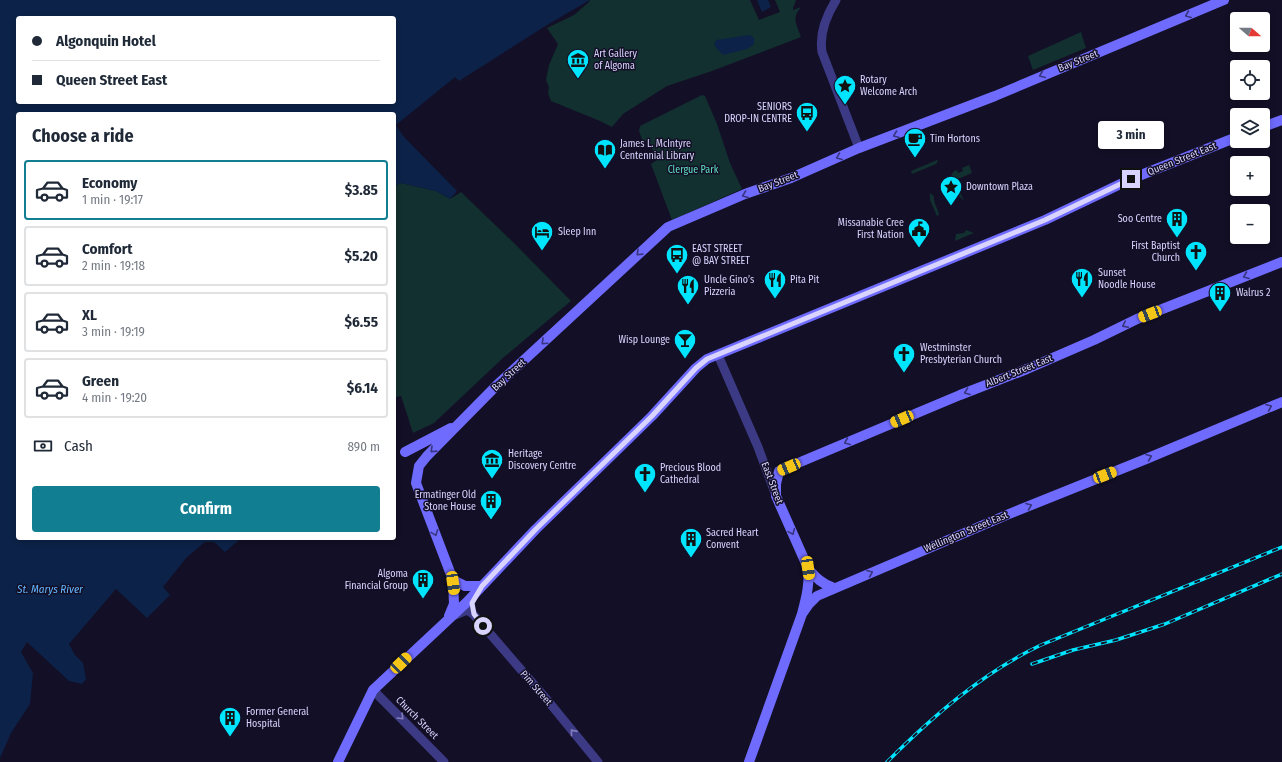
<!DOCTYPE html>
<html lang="en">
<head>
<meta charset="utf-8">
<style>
	:root { --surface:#fff; --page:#f2f2f3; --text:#1f2937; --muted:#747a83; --line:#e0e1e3; --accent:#117e91 }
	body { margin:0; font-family:"Fira Sans Condensed",sans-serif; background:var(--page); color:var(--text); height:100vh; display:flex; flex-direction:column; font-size:15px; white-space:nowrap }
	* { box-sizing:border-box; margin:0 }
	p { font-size:13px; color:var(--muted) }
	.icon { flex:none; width:22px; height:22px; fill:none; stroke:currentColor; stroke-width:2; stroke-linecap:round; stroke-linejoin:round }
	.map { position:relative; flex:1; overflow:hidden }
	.details { position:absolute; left:16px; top:112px; width:380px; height:428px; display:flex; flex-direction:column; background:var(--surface); border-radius:4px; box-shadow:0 2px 6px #0003 }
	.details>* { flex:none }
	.guide { position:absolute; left:16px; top:16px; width:380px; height:88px; border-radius:4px; box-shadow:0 2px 6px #0003; display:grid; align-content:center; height:88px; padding:0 16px; background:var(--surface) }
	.needle { width:26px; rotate:110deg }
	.buttons { position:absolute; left:1230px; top:12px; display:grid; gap:8px }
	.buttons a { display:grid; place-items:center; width:40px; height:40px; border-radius:4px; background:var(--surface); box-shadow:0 2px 6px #0003; font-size:20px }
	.end { position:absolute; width:18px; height:18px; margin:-9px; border:5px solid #d9d4ff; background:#111; box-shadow:0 0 0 2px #111 }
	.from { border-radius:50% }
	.bubble { position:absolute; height:28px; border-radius:4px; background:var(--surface); box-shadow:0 2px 6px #0003; font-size:13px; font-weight:700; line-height:28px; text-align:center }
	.car { position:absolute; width:12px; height:24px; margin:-12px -6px; border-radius:5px; box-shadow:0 0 3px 1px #0007; background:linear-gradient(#f5c518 24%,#345 0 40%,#f5c518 0 76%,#345 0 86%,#f5c518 0) }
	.guide b { display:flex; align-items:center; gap:14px; height:38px; font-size:15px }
	.guide b+b { border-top:1px solid var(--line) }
	.guide i { width:10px; height:10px; background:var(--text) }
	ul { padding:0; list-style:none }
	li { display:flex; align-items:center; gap:12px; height:60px; margin:0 8px 6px; padding:0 8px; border:2px solid var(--line); border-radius:4px }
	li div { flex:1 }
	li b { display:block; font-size:15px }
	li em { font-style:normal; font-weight:700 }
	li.on { border-color:var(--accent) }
	li>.icon { width:36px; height:36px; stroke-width:1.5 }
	h2 { padding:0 16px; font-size:18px; line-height:48px }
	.pay { display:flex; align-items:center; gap:10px; height:44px; padding:0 16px; font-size:15px }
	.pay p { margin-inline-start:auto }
	.cta { display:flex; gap:8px; margin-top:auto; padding:8px 16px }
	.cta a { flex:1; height:46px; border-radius:4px; background:var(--accent); color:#fff; font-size:16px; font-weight:700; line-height:46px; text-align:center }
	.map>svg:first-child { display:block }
	.green { fill:#12302f }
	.water { fill:#0c2248; fill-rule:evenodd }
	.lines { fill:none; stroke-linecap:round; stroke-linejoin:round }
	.tertiary { stroke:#3d3a85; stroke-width:9 }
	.secondary { stroke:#6f6bff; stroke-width:10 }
	.rail-casing { stroke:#00e5ff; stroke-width:3.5 }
	.rail { stroke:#130f26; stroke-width:2; stroke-dasharray:6; stroke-linecap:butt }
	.oneway { stroke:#38347d }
	.oneway2 { stroke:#837fbc }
	.route { stroke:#d9d4ff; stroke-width:5 }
	.labels { text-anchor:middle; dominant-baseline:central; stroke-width:3; stroke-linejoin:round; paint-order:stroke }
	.poi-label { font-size:10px; fill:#d9d4ff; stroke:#130f26; text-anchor:start }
	.street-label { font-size:10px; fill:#d9d4ff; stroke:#130f26 }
	.park-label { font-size:10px; fill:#5fe0c0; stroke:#130f26 }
	.water-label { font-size:11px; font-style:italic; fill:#62b6ff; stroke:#130f26 }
</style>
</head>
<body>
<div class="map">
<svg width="1282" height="762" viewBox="0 0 1282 762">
	<rect width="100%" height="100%" fill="#130f26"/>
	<!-- green -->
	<path class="green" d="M590,0h160l9,20 21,-8 -5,-12h21l-3,8v2l8,-3c-10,11 -4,18 0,30l-89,34 -45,15 -44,28 -11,13 -12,-6 -49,-20 -3,-8 1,-6 -3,-7 3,-15 9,-21 -11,-16 27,-13 15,-13z
		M1081,32l5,16 -53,22 -5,-14z
		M702,95l3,1 12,28 13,39 12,26 -70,31 -21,-56 6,-4 -9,-20 -5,2 -4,-11 1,-5z
		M937,160l1,1 -2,3 -24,10 -1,-3z
		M969,165l3,8 -14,6 -6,-1 -1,-2 2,-4 4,-2 1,3 5,-2 -1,-3z
		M949,182l8,3 7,16 -7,-7 -13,-3z
		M401,183l35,8 14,8 11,-7 54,52 56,57 -68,57 -69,65 -21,10 -12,-37 -5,1 -2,-5v-206z
		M930,193l4,3c-1,7 4,12 5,19l-2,1 -7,-16z
		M966,230l8,3 -19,8 1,-7 8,-1z"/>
	<!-- water -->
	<path class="water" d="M0,0h590l-43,25 -88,56 -4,-4 -59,48 8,12 53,54 -7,8 -14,-8 -35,-8 -7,3v-72h-376v424h219l2,2 -14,12 -11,-10h-9l-18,15 -24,30 7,8 -23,23 -31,-29 -47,55 6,11 8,8 3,16 -4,5 -13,-3 -42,-39 -6,10 12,21 -3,31 -19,29 -11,25zM18,18h376v84h-376z
		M757,0h11l3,7 -9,5z
		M750,35l4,3v6l-7,5 -24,6 -9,-10 2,-5z"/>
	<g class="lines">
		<!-- tertiary -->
		<path class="tertiary" d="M836,0c-10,16 -17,33 -14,52l37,96
			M718,355l40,92 17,46
			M455,615l12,-5 6,4 75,87 50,61
			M373,690l71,72"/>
		<!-- secondary -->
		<path class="secondary" d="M1263,127l19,-7
			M405,452l46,-24
			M808,568c8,10 14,16 26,20
			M453,580l12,6h17
			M802,614c4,-16 8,-30 6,-46l-32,-72v-12l3,-13 181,-76 67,-26 67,-29 43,-21 145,-57
			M449,616l5,-12 -1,-24 -37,-97 3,-17 8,-10 70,-71 171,-158 77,-33 46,-16 68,-30 136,-52 229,-96
			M338,762l35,-72 94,-88 69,-73 116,-113 44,-48 11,-9 338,-139 86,-41 106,-42
			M749,762l53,-148 7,-10 8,-8 192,-82 137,-55 136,-57"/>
		<!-- rail casing -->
		<g class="rail-casing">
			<path id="rail" d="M1032,664l41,-14 43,-10 49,-16 117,-50
				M887,762c45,-45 95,-89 154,-117l241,-98"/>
		</g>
		<!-- rail -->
		<use href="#rail" class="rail"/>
	</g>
	<!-- one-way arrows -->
	<defs><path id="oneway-chevron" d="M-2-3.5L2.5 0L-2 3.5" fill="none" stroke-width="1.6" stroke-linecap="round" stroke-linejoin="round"/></defs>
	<g class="oneway">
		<use href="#oneway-chevron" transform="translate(1188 15) rotate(157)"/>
		<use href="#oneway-chevron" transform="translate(1042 75) rotate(158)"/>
		<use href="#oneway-chevron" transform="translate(896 135) rotate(159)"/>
		<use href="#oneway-chevron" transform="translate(839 157) rotate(157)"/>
		<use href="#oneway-chevron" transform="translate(745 195) rotate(159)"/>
		<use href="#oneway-chevron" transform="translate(639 253) rotate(136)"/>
		<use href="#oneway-chevron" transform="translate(1246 276) rotate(158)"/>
		<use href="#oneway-chevron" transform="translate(1125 325) rotate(154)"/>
		<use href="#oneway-chevron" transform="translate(544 342) rotate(137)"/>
		<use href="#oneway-chevron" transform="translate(967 392) rotate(159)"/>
		<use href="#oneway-chevron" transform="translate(1269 407) rotate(-23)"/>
		<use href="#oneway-chevron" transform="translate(847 442) rotate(157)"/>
		<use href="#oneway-chevron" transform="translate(433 450) rotate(136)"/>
		<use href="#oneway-chevron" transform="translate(1149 457) rotate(-22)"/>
		<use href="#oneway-chevron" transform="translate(1029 506) rotate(-22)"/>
		<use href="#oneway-chevron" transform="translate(792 532) rotate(66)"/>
		<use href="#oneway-chevron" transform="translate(435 533) rotate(69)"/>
		<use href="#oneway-chevron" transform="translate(870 573) rotate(-23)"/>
	</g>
	<g class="oneway2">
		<use href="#oneway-chevron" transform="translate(401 717) rotate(45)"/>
		<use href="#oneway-chevron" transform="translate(573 732) rotate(-129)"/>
	</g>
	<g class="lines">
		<!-- route -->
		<path class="route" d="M483,626l-9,-12 -2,-11 10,-17 54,-57 116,-113 44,-48 11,-9 338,-139 86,-41"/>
	</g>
	<!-- icons -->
	<defs>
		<g id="museum-pin" transform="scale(1.15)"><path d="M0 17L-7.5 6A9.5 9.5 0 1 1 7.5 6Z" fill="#00e5ff" stroke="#130f26"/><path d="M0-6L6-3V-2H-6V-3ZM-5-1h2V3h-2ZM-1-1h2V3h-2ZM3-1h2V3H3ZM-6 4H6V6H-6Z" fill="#111"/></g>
		<g id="sight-pin" transform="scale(1.15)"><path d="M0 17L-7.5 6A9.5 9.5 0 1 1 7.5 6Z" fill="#00e5ff" stroke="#130f26"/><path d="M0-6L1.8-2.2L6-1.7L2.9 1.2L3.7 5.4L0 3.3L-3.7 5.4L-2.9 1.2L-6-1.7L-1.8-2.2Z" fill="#111"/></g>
		<g id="bus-pin" transform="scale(1.15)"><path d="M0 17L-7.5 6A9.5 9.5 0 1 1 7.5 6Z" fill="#00e5ff" stroke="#130f26"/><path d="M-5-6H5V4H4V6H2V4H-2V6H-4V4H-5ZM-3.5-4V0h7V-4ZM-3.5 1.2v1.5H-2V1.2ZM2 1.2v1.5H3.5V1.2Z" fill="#111"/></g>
		<g id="cafe-pin" transform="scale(1.15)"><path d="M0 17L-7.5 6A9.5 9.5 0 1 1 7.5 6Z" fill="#00e5ff" stroke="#130f26"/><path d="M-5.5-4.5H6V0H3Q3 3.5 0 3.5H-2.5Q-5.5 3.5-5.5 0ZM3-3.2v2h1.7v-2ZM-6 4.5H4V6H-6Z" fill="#111"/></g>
		<g id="library-pin" transform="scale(1.15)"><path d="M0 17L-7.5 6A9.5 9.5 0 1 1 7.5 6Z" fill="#00e5ff" stroke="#130f26"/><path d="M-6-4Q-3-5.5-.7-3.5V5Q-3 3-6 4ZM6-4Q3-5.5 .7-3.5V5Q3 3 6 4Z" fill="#111"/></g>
		<g id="building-pin" transform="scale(1.15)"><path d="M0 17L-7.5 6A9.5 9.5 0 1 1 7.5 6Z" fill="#00e5ff" stroke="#130f26"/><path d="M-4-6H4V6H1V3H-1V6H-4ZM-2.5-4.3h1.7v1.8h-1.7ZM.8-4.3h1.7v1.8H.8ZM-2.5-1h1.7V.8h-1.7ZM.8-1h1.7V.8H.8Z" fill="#111"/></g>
		<g id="civic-pin" transform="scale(1.15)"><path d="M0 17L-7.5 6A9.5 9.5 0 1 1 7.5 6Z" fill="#00e5ff" stroke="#130f26"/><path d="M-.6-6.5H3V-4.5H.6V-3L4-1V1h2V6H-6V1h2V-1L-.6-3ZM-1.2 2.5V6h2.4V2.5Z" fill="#111"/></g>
		<g id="hotel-pin" transform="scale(1.15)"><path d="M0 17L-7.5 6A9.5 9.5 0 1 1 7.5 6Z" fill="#00e5ff" stroke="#130f26"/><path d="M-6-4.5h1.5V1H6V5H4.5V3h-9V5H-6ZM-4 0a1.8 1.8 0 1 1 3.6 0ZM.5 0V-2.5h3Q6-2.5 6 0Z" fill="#111"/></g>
		<g id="church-pin" transform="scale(1.15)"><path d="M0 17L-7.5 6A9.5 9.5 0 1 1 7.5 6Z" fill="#00e5ff" stroke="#130f26"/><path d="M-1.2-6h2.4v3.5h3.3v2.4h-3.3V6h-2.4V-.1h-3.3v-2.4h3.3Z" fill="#111"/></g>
		<g id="restaurant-pin" transform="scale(1.15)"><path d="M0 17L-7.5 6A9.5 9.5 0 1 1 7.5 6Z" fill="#00e5ff" stroke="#130f26"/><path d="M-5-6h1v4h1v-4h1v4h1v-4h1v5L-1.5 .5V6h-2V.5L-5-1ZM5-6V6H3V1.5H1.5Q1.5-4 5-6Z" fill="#111"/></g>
		<g id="bar-pin" transform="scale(1.15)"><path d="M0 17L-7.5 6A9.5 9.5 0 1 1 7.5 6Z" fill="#00e5ff" stroke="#130f26"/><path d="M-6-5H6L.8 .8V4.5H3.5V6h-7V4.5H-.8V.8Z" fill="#111"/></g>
	</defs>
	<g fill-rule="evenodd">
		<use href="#museum-pin" x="578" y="60"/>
		<use href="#sight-pin" x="845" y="86"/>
		<use href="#bus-pin" x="807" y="113"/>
		<use href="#cafe-pin" x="915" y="139"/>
		<use href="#library-pin" x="605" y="150"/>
		<use href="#sight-pin" x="951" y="187"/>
		<use href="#building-pin" x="1177" y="219"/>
		<use href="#civic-pin" x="919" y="229"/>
		<use href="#hotel-pin" x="542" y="232"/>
		<use href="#church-pin" x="1196" y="252"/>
		<use href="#bus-pin" x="677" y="255"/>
		<use href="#restaurant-pin" x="1082" y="279"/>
		<use href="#restaurant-pin" x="775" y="280"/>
		<use href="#restaurant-pin" x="688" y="286"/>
		<use href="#building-pin" x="1220" y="293"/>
		<use href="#bar-pin" x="685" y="340"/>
		<use href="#church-pin" x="904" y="354"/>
		<use href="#museum-pin" x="492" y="460"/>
		<use href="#church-pin" x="645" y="474"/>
		<use href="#building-pin" x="491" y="501"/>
		<use href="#building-pin" x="691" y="539"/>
		<use href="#building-pin" x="423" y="580"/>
		<use href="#building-pin" x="230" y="718"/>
	</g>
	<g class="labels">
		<!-- poi labels -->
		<g class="poi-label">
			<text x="594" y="54">Art Gallery<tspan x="594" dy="12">of Algoma</tspan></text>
			<text x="860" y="80">Rotary<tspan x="860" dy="12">Welcome Arch</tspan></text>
			<text x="792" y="107" text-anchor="end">SENIORS<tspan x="792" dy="12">DROP-IN CENTRE</tspan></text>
			<text x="930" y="139">Tim Hortons</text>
			<text x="620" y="144">James L. McIntyre<tspan x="620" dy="12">Centennial Library</tspan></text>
			<text x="966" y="187">Downtown Plaza</text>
			<text x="1162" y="219" text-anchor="end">Soo Centre</text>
			<text x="904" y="223" text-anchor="end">Missanabie Cree<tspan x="904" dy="12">First Nation</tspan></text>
			<text x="558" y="232">Sleep Inn</text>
			<text x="1180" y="246" text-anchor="end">First Baptist<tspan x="1180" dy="12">Church</tspan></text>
			<text x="692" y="249">EAST STREET<tspan x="692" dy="12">@ BAY STREET</tspan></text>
			<text x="1098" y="273">Sunset<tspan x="1098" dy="12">Noodle House</tspan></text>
			<text x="704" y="280">Uncle Gino’s<tspan x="704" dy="12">Pizzeria</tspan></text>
			<text x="790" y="280">Pita Pit</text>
			<text x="1236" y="293">Walrus 2</text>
			<text x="670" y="340" text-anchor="end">Wisp Lounge</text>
			<text x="920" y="348">Westminster<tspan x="920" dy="12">Presbyterian Church</tspan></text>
			<text x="508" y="454">Heritage<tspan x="508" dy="12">Discovery Centre</tspan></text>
			<text x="660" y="468">Precious Blood<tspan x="660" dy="12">Cathedral</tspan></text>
			<text x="476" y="495" text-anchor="end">Ermatinger Old<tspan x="476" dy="12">Stone House</tspan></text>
			<text x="706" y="533">Sacred Heart<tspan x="706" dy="12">Convent</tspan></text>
			<text x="408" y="574" text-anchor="end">Algoma<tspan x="408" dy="12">Financial Group</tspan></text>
			<text x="246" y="712">Former General<tspan x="246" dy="12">Hospital</tspan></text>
		</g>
		<!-- street labels -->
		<g class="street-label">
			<text transform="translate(1078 61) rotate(-22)">Bay Street</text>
			<text transform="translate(1182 159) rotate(-22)">Queen Street East</text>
			<text transform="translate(778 182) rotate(-21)">Bay Street</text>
			<text transform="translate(1019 371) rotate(-22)">Albert Street East</text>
			<text transform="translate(509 375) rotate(-43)">Bay Street</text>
			<text transform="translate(772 483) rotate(69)">East Street</text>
			<text transform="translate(966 532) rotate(-23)">Wellington Street East</text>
			<text transform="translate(536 688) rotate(49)">Pim Street</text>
			<text transform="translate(417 718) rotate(45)">Church Street</text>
		</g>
		<!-- park labels -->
		<g class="park-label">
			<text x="693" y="170">Clergue Park</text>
		</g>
		<!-- water labels -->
		<g class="water-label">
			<text x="50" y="589">St. Marys River</text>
		</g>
	</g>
</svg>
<div class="buttons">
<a><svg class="needle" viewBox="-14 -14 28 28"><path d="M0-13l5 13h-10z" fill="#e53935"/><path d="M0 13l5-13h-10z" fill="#747a83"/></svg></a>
<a><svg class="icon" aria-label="locate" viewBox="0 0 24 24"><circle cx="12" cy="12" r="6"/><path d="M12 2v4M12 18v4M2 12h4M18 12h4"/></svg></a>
<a><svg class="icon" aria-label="layers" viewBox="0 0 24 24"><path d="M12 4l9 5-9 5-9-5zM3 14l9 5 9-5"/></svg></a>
<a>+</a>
<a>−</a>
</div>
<i class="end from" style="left:483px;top:626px"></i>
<i class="end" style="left:1131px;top:179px"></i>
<div class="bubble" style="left:1098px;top:121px;width:66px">3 min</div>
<i class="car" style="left:1150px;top:314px;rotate:249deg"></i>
<i class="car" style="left:902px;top:419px;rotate:247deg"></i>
<i class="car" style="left:789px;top:467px;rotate:247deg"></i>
<i class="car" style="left:1105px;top:475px;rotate:69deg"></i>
<i class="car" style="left:808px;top:568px;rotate:172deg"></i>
<i class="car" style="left:453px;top:583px;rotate:172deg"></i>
<i class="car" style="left:401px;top:663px;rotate:46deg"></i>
<div class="guide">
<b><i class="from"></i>Algonquin Hotel</b>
<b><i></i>Queen Street East</b>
</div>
<section class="details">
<h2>Choose a ride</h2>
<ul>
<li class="on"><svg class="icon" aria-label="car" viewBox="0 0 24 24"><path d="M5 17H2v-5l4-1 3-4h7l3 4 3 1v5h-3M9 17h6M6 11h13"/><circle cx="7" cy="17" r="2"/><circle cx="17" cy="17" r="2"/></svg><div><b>Economy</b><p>1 min · 19:17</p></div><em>$3.85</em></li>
<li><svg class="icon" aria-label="car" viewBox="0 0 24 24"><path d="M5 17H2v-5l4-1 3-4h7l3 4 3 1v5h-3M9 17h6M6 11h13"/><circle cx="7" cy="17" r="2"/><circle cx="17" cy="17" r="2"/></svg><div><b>Comfort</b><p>2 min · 19:18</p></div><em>$5.20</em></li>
<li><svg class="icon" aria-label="car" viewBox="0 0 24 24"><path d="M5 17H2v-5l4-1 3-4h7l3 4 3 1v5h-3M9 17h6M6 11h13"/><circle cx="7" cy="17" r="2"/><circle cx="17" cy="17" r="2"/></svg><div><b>XL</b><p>3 min · 19:19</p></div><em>$6.55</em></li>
<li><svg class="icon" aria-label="car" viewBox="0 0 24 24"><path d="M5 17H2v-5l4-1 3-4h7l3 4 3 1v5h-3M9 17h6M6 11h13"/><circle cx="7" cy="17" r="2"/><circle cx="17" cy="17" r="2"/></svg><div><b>Green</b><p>4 min · 19:20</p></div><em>$6.14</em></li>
</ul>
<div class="pay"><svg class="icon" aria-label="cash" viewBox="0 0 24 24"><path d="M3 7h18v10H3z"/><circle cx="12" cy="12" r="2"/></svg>Cash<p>890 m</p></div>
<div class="cta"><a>Confirm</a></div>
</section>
</div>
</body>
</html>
